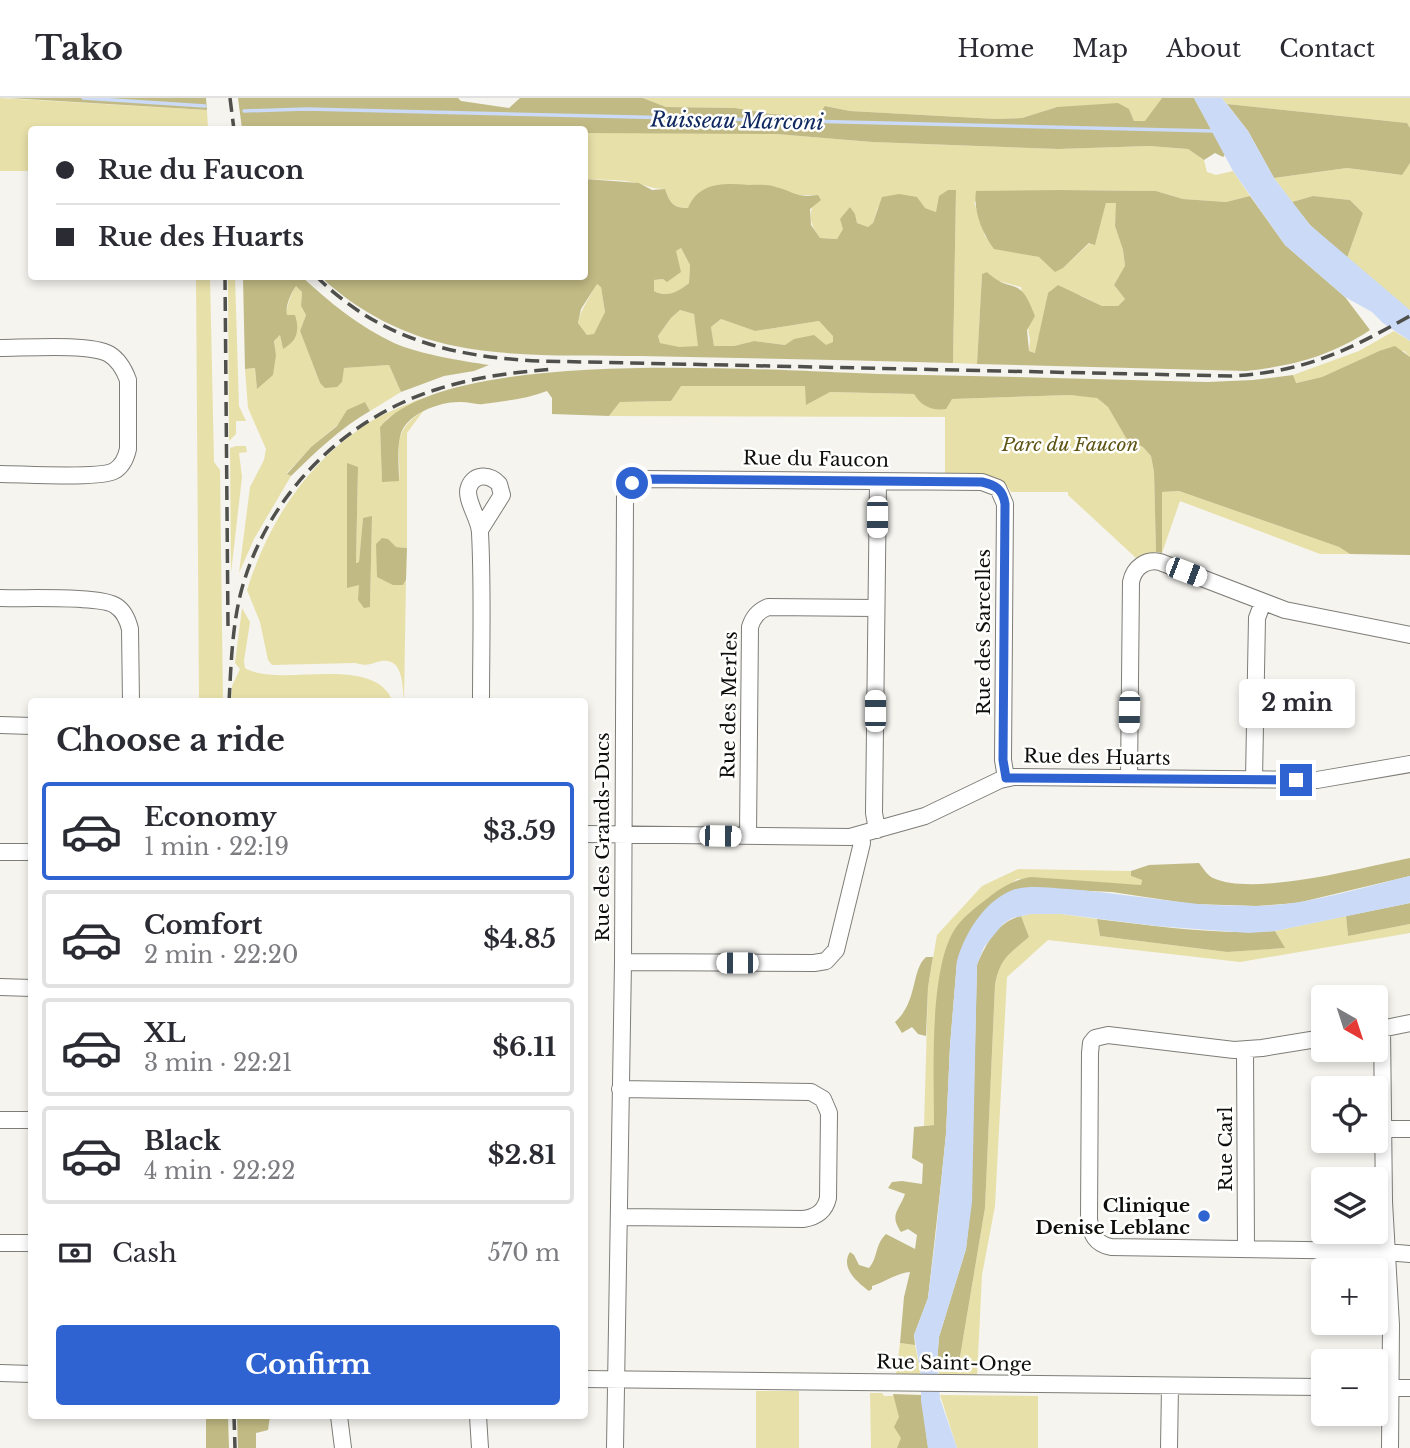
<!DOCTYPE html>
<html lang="en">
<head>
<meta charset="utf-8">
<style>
	:root { --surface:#fff; --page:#f2f2f3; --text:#2b2b33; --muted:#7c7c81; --line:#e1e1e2; --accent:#3063d2 }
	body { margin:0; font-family:"Libre Baskerville",serif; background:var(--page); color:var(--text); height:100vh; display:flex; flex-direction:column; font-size:26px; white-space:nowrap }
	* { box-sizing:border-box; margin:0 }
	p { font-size:23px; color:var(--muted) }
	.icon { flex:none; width:38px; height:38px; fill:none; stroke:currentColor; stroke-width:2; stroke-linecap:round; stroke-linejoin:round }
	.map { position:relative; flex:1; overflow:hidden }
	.details { position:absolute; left:28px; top:600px; width:560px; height:721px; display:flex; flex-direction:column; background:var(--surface); border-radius:7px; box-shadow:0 4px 10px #0003 }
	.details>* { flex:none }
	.guide { position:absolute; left:28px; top:28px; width:560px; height:154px; border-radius:7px; box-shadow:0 4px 10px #0003; display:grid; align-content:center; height:154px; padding:0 28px; background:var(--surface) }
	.needle { width:46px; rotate:141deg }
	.controls { position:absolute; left:1311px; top:887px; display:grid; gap:14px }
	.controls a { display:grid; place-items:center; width:77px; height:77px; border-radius:7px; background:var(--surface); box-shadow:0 4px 10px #0003; font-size:35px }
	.end { position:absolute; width:32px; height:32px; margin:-16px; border:9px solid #3063d2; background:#fff; box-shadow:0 0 0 4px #fff }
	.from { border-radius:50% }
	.bubble { position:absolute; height:49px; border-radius:7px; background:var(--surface); box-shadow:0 4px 10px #0003; font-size:23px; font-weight:700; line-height:49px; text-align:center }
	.car { position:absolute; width:21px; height:42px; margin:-21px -10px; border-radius:9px; box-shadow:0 0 5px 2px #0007; background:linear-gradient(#fff 24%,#345 0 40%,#fff 0 76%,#345 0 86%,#fff 0) }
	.guide b { display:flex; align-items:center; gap:24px; height:66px; font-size:26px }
	.guide b+b { border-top:2px solid var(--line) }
	.guide i { width:18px; height:18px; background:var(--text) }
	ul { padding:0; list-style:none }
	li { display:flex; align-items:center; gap:21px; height:98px; margin:0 14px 10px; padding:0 14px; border:4px solid var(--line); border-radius:7px }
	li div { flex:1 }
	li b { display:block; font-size:26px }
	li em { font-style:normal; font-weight:700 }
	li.current { border-color:var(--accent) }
	li>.icon { width:63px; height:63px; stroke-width:1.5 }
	h2 { padding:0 28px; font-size:32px; line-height:84px }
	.pay { display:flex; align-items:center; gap:18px; height:77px; padding:0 28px; font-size:26px }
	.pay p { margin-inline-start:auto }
	.cta { display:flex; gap:14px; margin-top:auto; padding:14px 28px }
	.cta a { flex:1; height:80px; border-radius:7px; background:var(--accent); color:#fff; font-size:28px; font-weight:700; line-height:80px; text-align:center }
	header { display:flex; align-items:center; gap:42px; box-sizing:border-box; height:98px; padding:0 35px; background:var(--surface); border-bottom:2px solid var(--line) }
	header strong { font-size:33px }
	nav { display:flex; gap:38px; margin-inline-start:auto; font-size:24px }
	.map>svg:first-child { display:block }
	.green { fill:#e8e0a9; fill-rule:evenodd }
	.forest { fill:#c1ba84; fill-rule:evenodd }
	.water { fill:#cadaf7 }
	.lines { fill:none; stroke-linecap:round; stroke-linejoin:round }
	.stream { stroke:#cadaf7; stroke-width:3.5 }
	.minor-casing { stroke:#7e7d78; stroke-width:18 }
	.minor { stroke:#fff; stroke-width:16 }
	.rail { stroke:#4f4f4c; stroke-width:3.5; stroke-dasharray:14 7; stroke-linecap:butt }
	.route { stroke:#3063d2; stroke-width:9 }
	.poi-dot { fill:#3063d2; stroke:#fffffe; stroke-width:2.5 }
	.labels { text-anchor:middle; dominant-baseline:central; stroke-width:5; stroke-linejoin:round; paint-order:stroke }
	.park-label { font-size:19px; font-style:italic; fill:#5e5516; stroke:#fffffe }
	.street-label { font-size:19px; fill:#0e0e0c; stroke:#fffffe }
	.poi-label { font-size:19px; font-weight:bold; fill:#0e0e0c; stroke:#fffffe; text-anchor:end }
	.water-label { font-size:21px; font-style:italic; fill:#102960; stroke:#fffffe }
</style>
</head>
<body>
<header>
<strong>Tako</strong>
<nav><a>Home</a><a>Map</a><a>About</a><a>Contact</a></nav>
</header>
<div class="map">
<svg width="1410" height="1350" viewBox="0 0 1410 1350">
	<rect width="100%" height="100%" fill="#f5f4ef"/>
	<!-- green -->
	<path class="green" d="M0,0l207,12 1,19 -176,1 -1,41h-31z
		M643,0h519l-16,23h-12l-5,-12 -72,-2 -35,11 -26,1 -146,-8 -24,-5 -9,11 -46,-3 -36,-6 -69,-1z
		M1222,0h188v30l-3,-5 -180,-19z
		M635,33l141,3 96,8 186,7 91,-3 39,3 16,11 3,12 9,3 17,-4 17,25 -24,6 -43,-3 -27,-8 -97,-1 -85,12 11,34 9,12 45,9 24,11 27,-25 5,1 11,-41h11l-2,23 8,24 2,17 -11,18 11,14 -7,7h-16l-20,-10 -34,-3 -12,60 -7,-2 1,-11 -9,-53 -26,-7 -8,-8 -5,2 -5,90 -24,-1 3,-173 -20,22 -11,-4 -47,-1 -5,16 -5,4 -11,-4 -2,-9 -5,-7 -7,22 -6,10 -17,-1c-12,-16 -12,-26 -2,-43h-23l-19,-8 -88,21c-15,0 -18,-5 -23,-19 -12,0 -17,-3 -28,-6 -17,-4 -35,-3 -52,-4v-46z
		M1410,65v147h-1l-62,-52 16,-45 -13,-13 -37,-4 -21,6 -18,-24 73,-10 54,7z
		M681,150l9,17 -1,18c-11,9 -21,15 -35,8v-11l9,-1 13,-29z
		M196,179h14l4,185 6,8 3,232h-24z
		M228,179h7l4,129 7,15h-10v13l-7,7z
		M596,186l5,2 4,26 -11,23h-7l-9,-12c3,-15 12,-25 18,-39z
		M296,188l6,6 -1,14 5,9 -6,16 20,52 23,-15 46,-3 12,27 -31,19 -5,-9 -54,45 -24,26 4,3 -37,63 -15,34 11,-86 14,-27 2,-11 -18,-41 -3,-39 10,-1 2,20 19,-33 -2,-14 6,-6 3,14c2,-21 1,-45 13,-63z
		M680,212l14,4 5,32 -20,2 -19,-5 -2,-7 13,-18z
		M721,221l34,12 64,-10 15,15 -1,6 -7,4c-13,-9 -28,-9 -41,-1l-31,-4 -20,5h-20l-3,-19z
		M1394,233l16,10v16l-6,-6h-25l-57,26 -27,6 -2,-8 66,-24z
		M680,288h126v19l23,-13 85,2 37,5 119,-4 26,2 12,10 18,31 17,9 8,9 3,16 2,80 -20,6 -68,-63v-3h-57c-13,-23 -43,-18 -66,-18v-57l-336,-1 11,-14 51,-1z
		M425,299l-37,21 -8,9 2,54h17c2,-36 -9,-48 25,-71l-17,23v115l-11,-1 7,38 3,-5 -2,120c-2,-18 -1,-45 -27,-38 -9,3 -11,4 -22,1l-83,2 -4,-5 -8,-38 -13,-32c21,-66 56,-122 115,-163 19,-13 41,-21 63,-30zM358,369l-2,95 3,1 4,-45 9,-1 -2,90 -11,-23 -12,3z
		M236,348h10l1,6 -8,1 3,24 -11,96 -1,-125z
		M1179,393l160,56 11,7h-30l-140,-53 -18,52v-61z
		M242,510l8,14 -6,39 1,7c34,21 129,-16 148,34h-162l1,-16 8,-17 -5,-6z
		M1018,771l113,2v5l11,4 -1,5 -124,-6 -48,34 -16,19 -10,29 -6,35 -3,129 -10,1 4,-139 9,-52 45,-49z
		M1031,816h30l36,5 3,17 127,16 57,-4 -9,-17 71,-15 2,20 62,-12v9l-170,29 -192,-22 -41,37 -12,229 -13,69 -5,101 -38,-1 -2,-13 23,-5 25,-149 10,-223c5,-27 14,-31 34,-48l-8,-21z
		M900,1245l15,2 6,30h-25z
		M756,1293h43v57h-43z
		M870,1295h12l2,3 37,-1 7,53h-57z
		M940,1297l98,1v52h-81z"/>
	<!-- forest -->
	<path class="forest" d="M9,0h197l1,12z
		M238,0h220l3,3 48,7 11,-10h123l23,9 69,1 36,6 46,3 8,-11 25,5 146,8 26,-1 35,-11 61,-4 11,6 5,12h11l17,-23h32l31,57 -2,2 -8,-4 -11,7 -16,-11 -39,-3 -91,3 -186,-7 -96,-8 -191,-1 -1,-3 -342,-1z
		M1227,6l180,19 3,5v35l-8,12 -55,-7 -73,10 -26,-47z
		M585,81l54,4 13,7 13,-1c5,14 8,19 23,19 11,-26 36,-25 61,-23 8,0 19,-1 27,2 19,5 19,11 42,8l3,5 -11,9 1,16 9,13 17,1 6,-10 -3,-10 10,-12 5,7 2,9 11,4 5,-4 9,-26 17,-3 18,3 8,11 11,4 3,-16 9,-6h8l-3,173c-104,-3 -208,-5 -313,-7 -59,-1 -127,2 -185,-10 -50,-10 -97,-34 -134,-69l263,-1zM681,150l9,17 -1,18c-11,9 -22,15 -35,8v-11l9,-1 4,3 14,-10 -5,-21zM597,186l4,3 4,25 -11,22 -7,1 -9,-12 3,-14zM680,212l14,4 4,32 -19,1 -19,-4 -2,-7 13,-18zM721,221l34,12 64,-10 14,15v6l-7,3 -12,-10 -20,4 -9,6 -31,-4 -20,5h-20l-3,-19z
		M1059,92l97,1 27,8 43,3 24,-6 35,49 60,52 25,33c-39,26 -78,36 -124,41l-269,-7 5,-90 5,-2c25,24 32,0 48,44l-8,14 2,21 6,2 13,-60 10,-8 44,21h16l7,-7 -11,-14 11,-19 -2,-16 -8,-24 1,-23h-10l-11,42 -6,-2 -26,25 -8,4 -16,-15 -45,-8c-12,-16 -21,-39 -18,-58z
		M1313,98l37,4 13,13 -16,45 -37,-33 -18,-23z
		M243,179h59c27,25 58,50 92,66 25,11 68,18 95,22l-15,6 -30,5 -43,16 -12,-27 -45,3 -2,14 -5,5 -12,1 -5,-5 -20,-52 6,-16 -5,-9 1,-14 -6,-6c-5,7 -11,20 -9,29h8c5,16 2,26 -12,34l-3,-14 -6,6 2,14 -3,20 -16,14 -2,-21 -10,1z
		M1395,248l15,11v198l-60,-1 -11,-7 -160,-56 -17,1v61l-6,-1 -2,-80 -3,-16 -8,-9 -17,-9 -18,-31 -11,-9 -27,-3 -118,4 -6,10c-14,2 -25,-3 -32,-15l-84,-2 -24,13 -1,-19h-124l-10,15 -51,1 -11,14 -57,-2v-16l-5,-7c-21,8 -42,10 -64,13 -7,1 -14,-2 -22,-2 -20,-1 -57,12 -61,35 -3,14 -1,30 -1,44l-17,1 -2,-55c68,-82 393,-56 498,-53 109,2 219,5 329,8l46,-2 40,-5 3,8 26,-6 57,-26z
		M365,304l5,9c-30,17 -54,41 -79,65l-4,-2 24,-27 26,-21 10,-16z
		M347,365l11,4 -2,96 3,-1 4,-44 9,-2 -2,91 -6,1 -6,-8 1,-15 -12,3z
		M382,440l6,1 8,8 11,1 -1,32 -3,5h-10l-16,-8 -1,-33z
		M1410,760v18l-113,27 -40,3 -65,-2 -80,-12 -85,-4 -70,73 -7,85 -4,88 -6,58 -12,106 -14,37 1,10 -15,-2 4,-46 6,-25c-11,0 -25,10 -38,14v3l-3,2c-12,-9 -29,-23 -19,-39l4,3 5,10 10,3c9,-10 6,-24 17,-34l29,15 2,-14 -9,-6 -7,3c-12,-18 -2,-21 4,-38l-17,-6 4,-6 10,-1 20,3 1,-20 -11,-6 2,-31 20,-2c0,-50 -5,-150 19,-193 8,-14 22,-24 35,-34 14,-11 25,-18 43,-21l110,8 1,-5 -11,-4v-5l18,-6 50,-2c4,5 9,13 14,15 41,19 151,-11 197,-20z
		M1410,805v21l-62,12 -2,-20z
		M1021,818l8,21c-20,17 -29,21 -34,48l-10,223 -25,149 -23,5 2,-25 27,-88 5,-47 6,-237c9,-21 20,-43 44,-49z
		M1097,821c59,7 119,16 178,12l10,17 -58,4 -127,-16z
		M926,859h7l-5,30 -2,49 -8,-2 -6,-7 -10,6 -7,-11c23,-20 16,-52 31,-65z
		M893,1296l28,1 7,53h-31l4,-10 -7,-11 5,-10z
		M206,1318h22l1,32h-23z
		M237,1318h33l-2,14 -12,3v15h-18z"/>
	<!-- water -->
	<path class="water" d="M1194,0h28l26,33 26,47 36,47 100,85v31l-27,-18 -11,-11 -27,-15 -60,-52 -52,-74z
		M1410,778v27l-135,28 -26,2 -93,-7 -95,-12h-30l-19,4 -9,6 -19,23 -7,18 -5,237 -6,47 -27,88 -2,25 3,37 17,49h-29l-7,-47v-26l-7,-40 14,-37 8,-65 10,-99 4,-88 7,-85c7,-26 26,-58 53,-70 17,-7 40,-3 58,-2 41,3 81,10 122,14 21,3 42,2 63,3 53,0 106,-18 157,-30z"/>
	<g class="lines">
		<!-- stream -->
		<path class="stream" d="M83,0l122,8
			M244,13l62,-2 908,22"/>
		<!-- minor casing -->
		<g class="minor-casing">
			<path id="minor" d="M0,250c24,0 91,-5 109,6 10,6 15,15 19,26v69c-2,9 -5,17 -14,22 -15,8 -92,3 -114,3
				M480,432l22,-35 -3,-11c-9,-10 -25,-11 -30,3 -5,12 11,32 11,46 3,56 1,113 1,169
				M0,500c22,1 102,-3 116,8 8,5 12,15 14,23l1,73
				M0,627l32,1
				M1129,680l2,-196c3,-15 15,-23 29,-20l125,48 125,25
				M1254,681l3,-161 6,-16
				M877,732l-3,-17 4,-332
				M584,736l266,3 75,-21 75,-36 14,-3 303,3 93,-16
				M748,738l2,-209c3,-10 8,-16 18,-20l108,1
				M0,754h32
				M623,864l191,1 12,-2 10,-11 26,-107 -1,-8
				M0,889l32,1
				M1382,931l2,173 7,123 -1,123
				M1376,932l34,-7
				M1323,940l-61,10 -28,2 -126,-15 -13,3 -4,5 -1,10 -1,166c2,15 6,25 22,28l262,4 37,3
				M1245,952l1,199
				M0,1022h32
				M1384,1031h26
				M620,1119l183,2c14,-2 22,-8 25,-21l1,-85 -6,-14 -12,-7 -191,-3
				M0,1145h32
				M0,1275l32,1
				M584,1281l739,8
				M1376,1290h34
				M339,1318l4,32
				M478,1318l2,32
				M615,1350l8,-486 2,-466c2,-10 7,-16 17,-17l340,3 16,6 7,16 -2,256 3,18
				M1169,1350l1,-62"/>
		</g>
		<!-- minor -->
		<use href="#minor" class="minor"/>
		<!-- rail -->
		<path class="rail" d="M230,0l4,32
			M225,178l3,350
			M316,178c63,63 137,81 223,85l692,15c74,-4 116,-25 179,-60
			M229,604c2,-36 3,-72 11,-106 24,-98 103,-178 198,-207 37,-12 77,-17 116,-20
			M234,1318l1,32"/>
	</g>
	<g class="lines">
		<!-- route -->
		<path class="route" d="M632,385l10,-4 340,3c14,3 21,8 23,22l-2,256 3,18 290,2"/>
	</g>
	<!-- markers -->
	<circle class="poi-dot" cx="1204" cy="1118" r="7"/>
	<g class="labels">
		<!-- park labels -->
		<g class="park-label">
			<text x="1070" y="346">Parc du Faucon</text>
		</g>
		<!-- street labels -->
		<g class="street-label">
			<text transform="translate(816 361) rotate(1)">Rue du Faucon</text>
			<text transform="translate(983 534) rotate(-90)">Rue des Sarcelles</text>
			<text transform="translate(729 607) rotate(-89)">Rue des Merles</text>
			<text transform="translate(1097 659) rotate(1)">Rue des Huarts</text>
			<text transform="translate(602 739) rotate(-90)">Rue des Grands-Ducs</text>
			<text transform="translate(1225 1051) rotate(-90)">Rue Carl</text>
			<text transform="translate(954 1265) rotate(1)">Rue Saint-Onge</text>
		</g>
		<!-- poi labels -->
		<g class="poi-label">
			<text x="1190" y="1107">Clinique<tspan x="1190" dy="22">Denise Leblanc</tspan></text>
		</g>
		<!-- water labels -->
		<g class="water-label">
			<text transform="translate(737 23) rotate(1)">Ruisseau Marconi</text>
		</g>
	</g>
</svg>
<div class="controls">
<a><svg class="needle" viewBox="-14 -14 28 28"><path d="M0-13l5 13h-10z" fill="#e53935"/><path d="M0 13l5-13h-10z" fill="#7c7c81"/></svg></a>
<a><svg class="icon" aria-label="locate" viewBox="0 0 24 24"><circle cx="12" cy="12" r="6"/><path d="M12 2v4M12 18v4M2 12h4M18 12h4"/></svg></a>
<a><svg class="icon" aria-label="layers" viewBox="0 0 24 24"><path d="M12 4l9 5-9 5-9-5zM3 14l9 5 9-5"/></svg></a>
<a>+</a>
<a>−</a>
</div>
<i class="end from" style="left:632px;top:385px"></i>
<i class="end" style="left:1296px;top:682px"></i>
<div class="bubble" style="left:1239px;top:581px;width:116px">2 min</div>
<i class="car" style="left:877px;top:419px;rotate:180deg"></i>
<i class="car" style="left:1186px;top:474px;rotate:111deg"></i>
<i class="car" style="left:875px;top:613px;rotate:0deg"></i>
<i class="car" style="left:1129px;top:614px;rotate:181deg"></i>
<i class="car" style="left:720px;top:738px;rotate:91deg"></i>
<i class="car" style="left:737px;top:865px;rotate:270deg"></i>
<div class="guide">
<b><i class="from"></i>Rue du Faucon</b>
<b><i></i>Rue des Huarts</b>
</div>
<section class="details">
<h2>Choose a ride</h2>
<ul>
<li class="current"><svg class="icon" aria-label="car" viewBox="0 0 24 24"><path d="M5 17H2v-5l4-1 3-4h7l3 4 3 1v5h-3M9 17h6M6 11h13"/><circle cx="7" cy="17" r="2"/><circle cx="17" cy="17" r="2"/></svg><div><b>Economy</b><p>1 min · 22:19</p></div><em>$3.59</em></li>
<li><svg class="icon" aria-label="car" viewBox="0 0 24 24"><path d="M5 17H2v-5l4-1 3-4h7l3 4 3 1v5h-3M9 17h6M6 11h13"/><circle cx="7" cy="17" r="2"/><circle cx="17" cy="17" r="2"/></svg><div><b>Comfort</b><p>2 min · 22:20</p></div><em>$4.85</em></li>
<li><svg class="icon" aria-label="car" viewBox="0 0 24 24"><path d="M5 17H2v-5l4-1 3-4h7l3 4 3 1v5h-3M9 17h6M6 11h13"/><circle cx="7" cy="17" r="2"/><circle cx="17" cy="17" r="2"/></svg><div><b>XL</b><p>3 min · 22:21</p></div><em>$6.11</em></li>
<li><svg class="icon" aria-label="car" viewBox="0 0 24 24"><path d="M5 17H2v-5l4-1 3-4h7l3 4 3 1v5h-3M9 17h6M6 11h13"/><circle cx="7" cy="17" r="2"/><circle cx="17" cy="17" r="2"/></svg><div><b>Black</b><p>4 min · 22:22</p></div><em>$2.81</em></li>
</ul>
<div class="pay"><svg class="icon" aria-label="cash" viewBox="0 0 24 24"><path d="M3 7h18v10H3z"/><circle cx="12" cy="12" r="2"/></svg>Cash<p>570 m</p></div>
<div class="cta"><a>Confirm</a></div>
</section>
</div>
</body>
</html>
